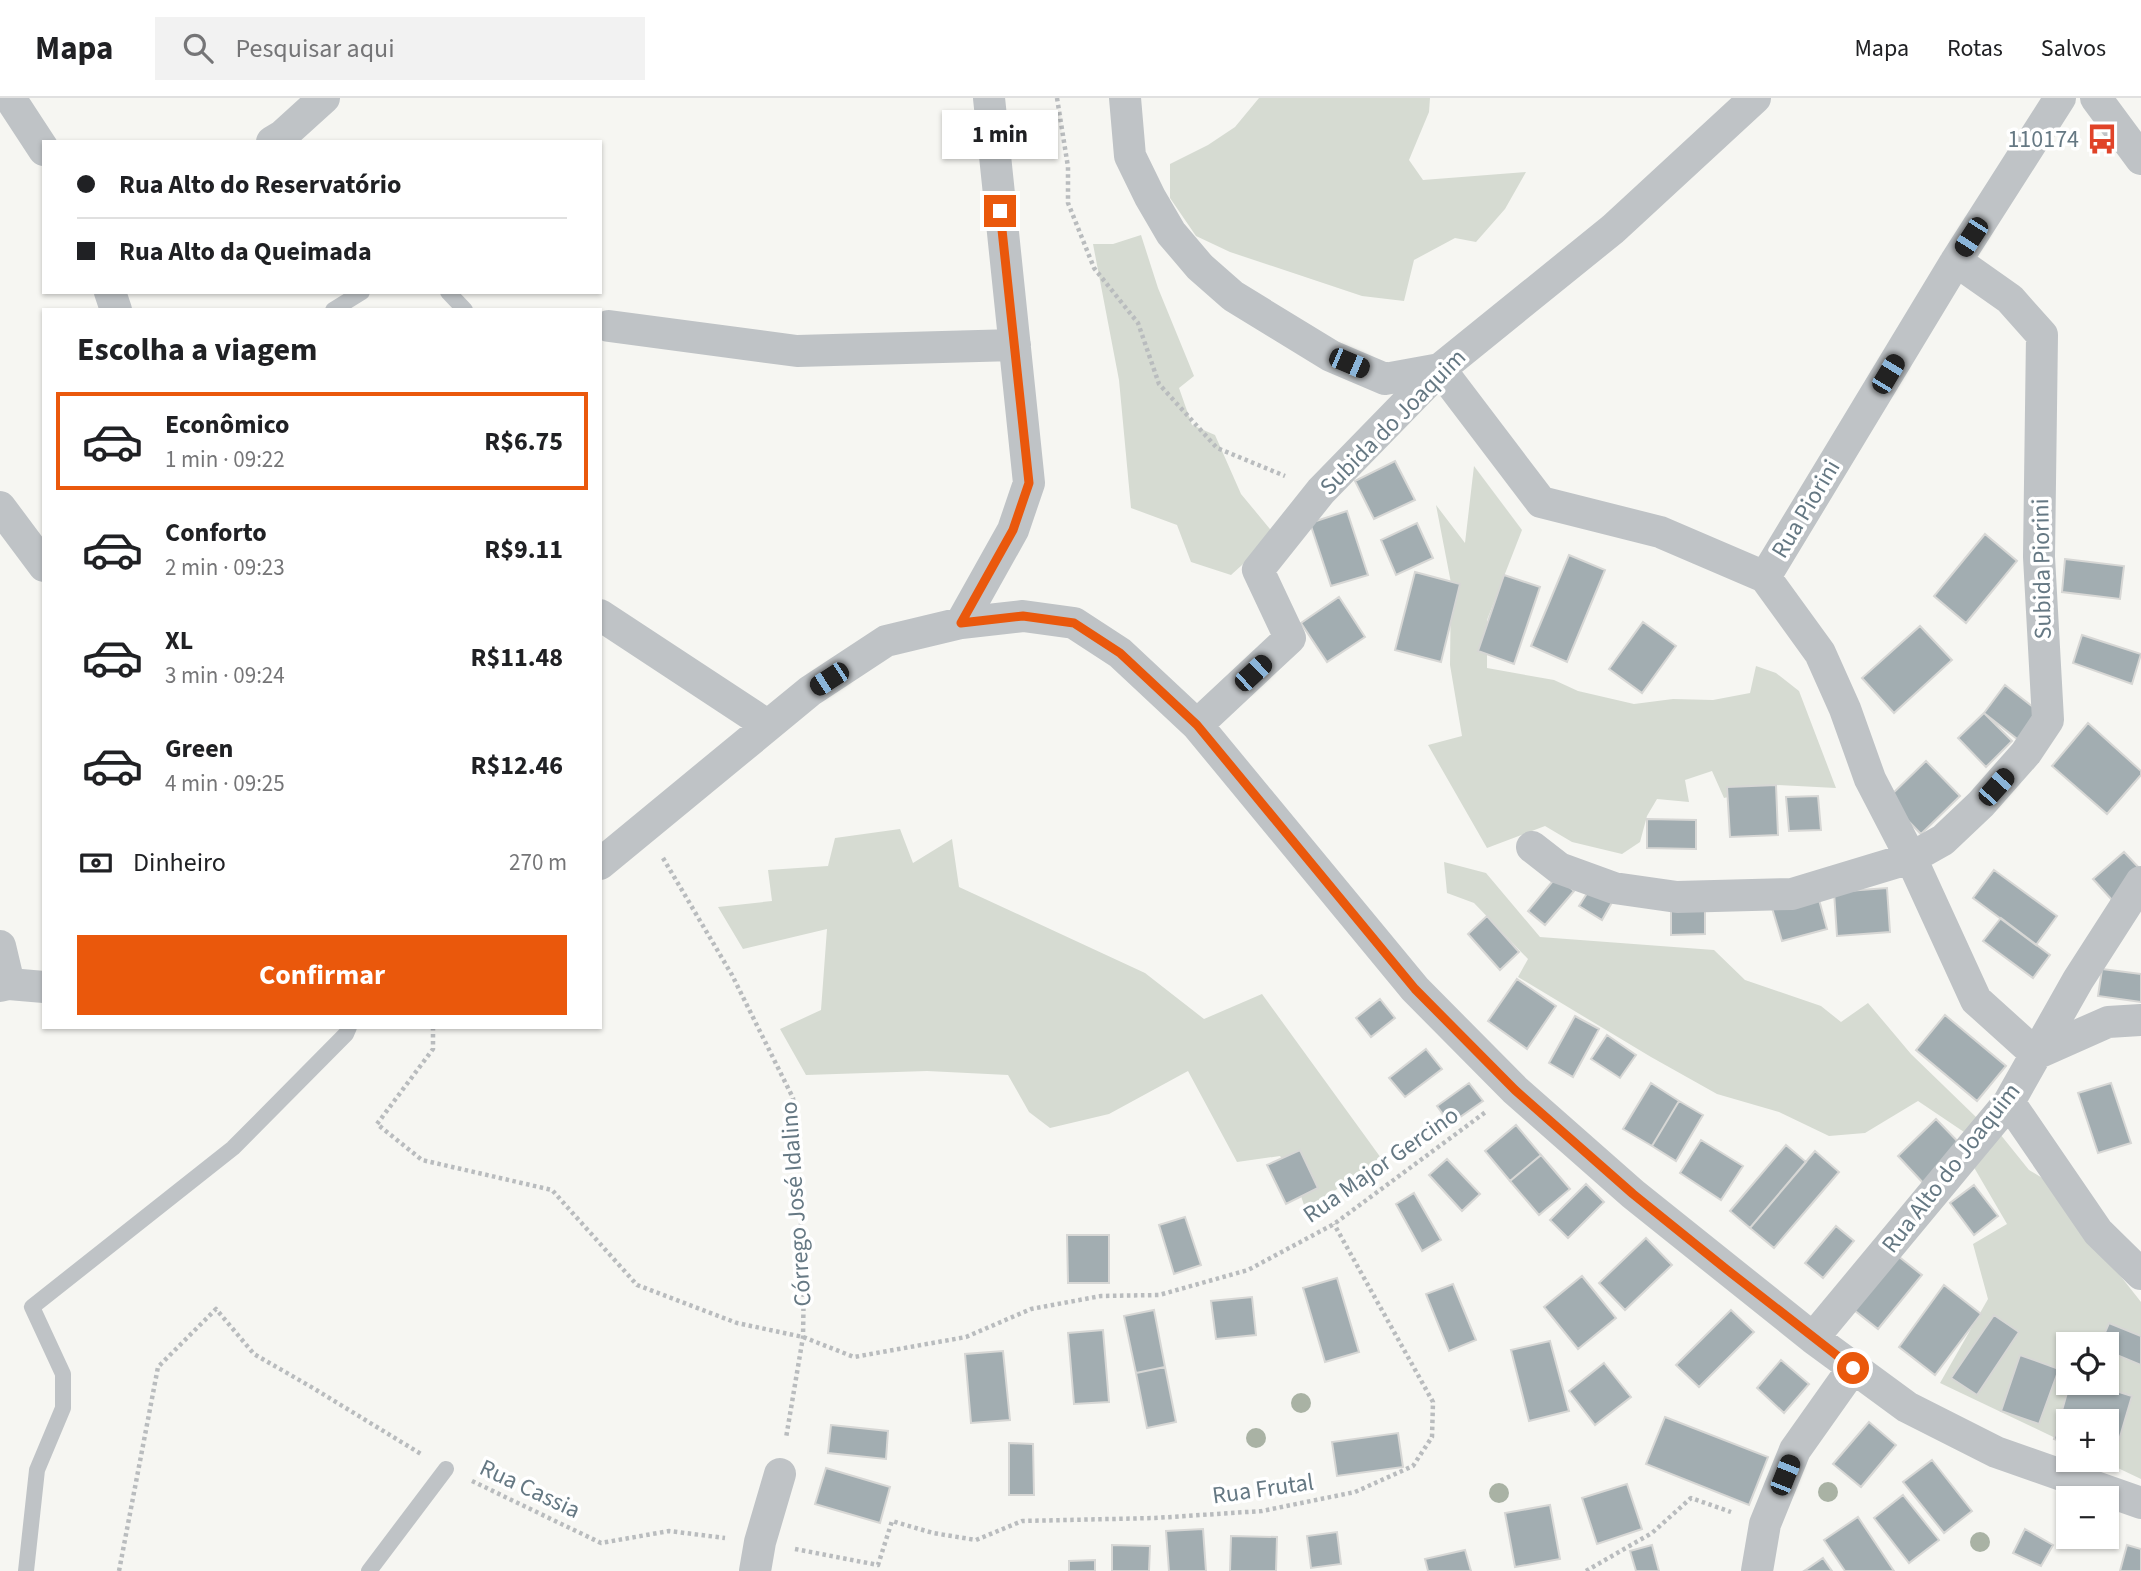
<!DOCTYPE html>
<html lang="pt">
<head>
<meta charset="utf-8">
<style>
	:root { --surface:#fff; --page:#f2f2f2; --text:#202124; --muted:#757577; --line:#e0e0e0; --accent:#ea580c }
	body { margin:0; font-family:"Source Sans 3",sans-serif; background:var(--page); color:var(--text); height:100vh; display:flex; flex-direction:column; font-size:26px; white-space:nowrap }
	* { box-sizing:border-box; margin:0 }
	p { font-size:23px; color:var(--muted) }
	.icon { flex:none; width:38px; height:38px; fill:none; stroke:currentColor; stroke-width:2; stroke-linecap:round; stroke-linejoin:round }
	.map { position:relative; flex:1; overflow:hidden }
	.panel { position:absolute; left:42px; top:210px; width:560px; height:721px; display:flex; flex-direction:column; background:var(--surface); border-radius:0px; box-shadow:0 2px 5px #0004 }
	.panel>* { flex:none }
	.top-card { position:absolute; left:42px; top:42px; width:560px; height:154px; border-radius:0px; box-shadow:0 2px 5px #0004; display:grid; align-content:center; height:154px; padding:0 35px; background:var(--surface) }
	.controls { position:absolute; left:2056px; top:1234px; display:grid; gap:14px }
	.controls a { display:grid; place-items:center; width:63px; height:63px; border-radius:0px; background:var(--surface); box-shadow:0 2px 5px #0004; font-size:35px }
	.end { position:absolute; width:32px; height:32px; margin:-16px; border:9px solid #ea580c; background:#fff; box-shadow:0 0 0 4px #fff }
	.from { border-radius:50% }
	.bubble { position:absolute; height:49px; border-radius:0px; background:var(--surface); box-shadow:0 2px 5px #0004; font-size:23px; font-weight:700; line-height:49px; text-align:center }
	.car { position:absolute; width:21px; height:42px; margin:-21px -10px; border-radius:9px; box-shadow:0 0 5px 2px #0007; background:linear-gradient(#222 24%,#8ab4d8 0 40%,#222 0 76%,#8ab4d8 0 86%,#222 0) }
	.top-card b { display:flex; align-items:center; gap:24px; height:66px; font-size:26px }
	.top-card b+b { border-top:2px solid var(--line) }
	.top-card i { width:18px; height:18px; background:var(--text) }
	ul { padding:0; list-style:none }
	li { display:flex; align-items:center; gap:21px; height:98px; margin:0 14px 10px; padding:0 21px; border:4px solid transparent; border-radius:0px }
	li div { flex:1 }
	li b { display:block; font-size:26px }
	li em { font-style:normal; font-weight:700 }
	li.on { border-color:var(--accent) }
	li>.icon { width:63px; height:63px; stroke-width:1.5 }
	h2 { padding:0 35px; font-size:32px; line-height:84px }
	.pay { display:flex; align-items:center; gap:18px; height:77px; padding:0 35px; font-size:26px }
	.pay p { margin-inline-start:auto }
	.cta { display:flex; gap:14px; margin-top:auto; padding:14px 35px }
	.cta a { flex:1; height:80px; border-radius:0px; background:var(--accent); color:#fff; font-size:28px; font-weight:700; line-height:80px; text-align:center }
	header { display:flex; align-items:center; gap:42px; box-sizing:border-box; height:98px; padding:0 35px; background:var(--surface); border-bottom:2px solid var(--line) }
	header strong { font-size:33px }
	nav { display:flex; gap:38px; margin-inline-start:auto; font-size:24px }
	.search { width:490px; height:63px; background:var(--page); display:flex; align-items:center; gap:18px; box-sizing:border-box; padding:0 24px; border-radius:0px; color:var(--muted); font-size:26px }
	.map>svg:first-child { display:block }
	.green { fill:#d6dbd2; fill-rule:evenodd }
	.building { fill:#a2adb1; stroke:#d7d7d5; stroke-width:2 }
	.lines { fill:none; stroke-linecap:round; stroke-linejoin:round }
	.path { stroke:#b9bcbe; stroke-width:4.5; stroke-dasharray:3.5 3.5; stroke-linecap:butt }
	.lane { stroke:#bfc3c6; stroke-width:16 }
	.street { stroke:#bfc3c6; stroke-width:32 }
	.tree { fill:#a9b2a4 }
	.route { stroke:#ea580c; stroke-width:9 }
	.labels { text-anchor:middle; dominant-baseline:central; stroke-width:7; stroke-linejoin:round; paint-order:stroke }
	.poi-label { font-size:24px; fill:#657883; stroke:#fff; text-anchor:end }
	.street-label { font-size:24px; fill:#657883; stroke:#fff }
</style>
</head>
<body>
<header>
<strong>Mapa</strong>
<div class="search"><svg class="icon" aria-label="search" viewBox="0 0 24 24"><circle cx="10" cy="10" r="6"/><path d="M15 15l6 6"/></svg>Pesquisar aqui</div>
<nav><a>Mapa</a><a>Rotas</a><a>Salvos</a></nav>
</header>
<div class="map">
<svg width="2141" height="1473" viewBox="0 0 2141 1473">
	<rect width="100%" height="100%" fill="#f6f6f2"/>
	<!-- green -->
	<path class="green" d="M1259,0h171l-1,14 -20,48 14,20 103,-8 -21,37 -29,33 -21,-4 -41,22 -10,41 -42,-5 -132,-44 -34,-16 -26,-38v-34l38,-19 27,-18z
		M1141,137l17,53 36,88 -15,12 13,37 23,10 26,59 34,41 -44,40 -40,-13 -14,-37 -46,-17 -12,-128 -26,-136h20z
		M1474,368l48,64 -35,90v48l67,12 24,11 56,13 39,-5 40,1 37,-7 6,-27 20,7 23,18 37,97 -60,-3 -52,13 -12,-27 -27,9 4,22 -32,-3 -10,17 -7,26 -18,12 -50,-12 -27,-16 -58,22 -59,-103 34,-9 -12,-71 1,-82 -15,-78 29,38z
		M900,731l13,34 39,-24 7,48 186,86 59,46 58,-25 119,164 -75,53 -11,-33 -15,-22 -43,6 -49,-91 -79,43 -59,14 -21,-16 -21,-37 -81,-4 -121,4 -26,-46 41,-19 6,-81 -84,20 -25,-42 54,-6 -4,-31 60,-4 7,-28z
		M1444,764l42,11 54,64 174,13 31,30 76,26 20,16 27,-19 43,51 66,64 -13,14 -46,-31 -53,32 -36,3 -50,-24 -62,-18 -66,-37 -133,-80 10,-18 -54,-56 -27,-10z
		M2000,1036l29,36 15,9 97,123v177l-40,-19h6v-39h-39v23l-128,-61 48,-84 -15,-55 34,-20 -35,-60zM2068,1246h39v38h-39z"/>
	<!-- building -->
	<path class="building" d="M1395,363l20,39 -41,19 -19,-38z
		M1347,413l21,64 -37,11 -21,-63z
		M1417,425l16,35 -37,17 -15,-35z
		M1985,436l32,27 -51,62 -32,-27z
		M1569,457l36,15 -38,92 -36,-16z
		M2065,461l59,7 -4,33 -58,-7z
		M1415,474l45,12 -19,78 -46,-12z
		M1504,477l36,12 -26,77 -36,-13z
		M1339,499l26,40 -38,25 -26,-39z
		M1643,524l33,24 -34,47 -33,-24z
		M1920,528l32,34 -58,53 -32,-35z
		M2082,537l59,19 -9,30 -59,-21z
		M2005,587l37,29 -21,28 -37,-29z
		M1984,615l28,28 -26,26 -28,-29z
		M2088,625l53,48v4l-34,39 -55,-48z
		M1926,663l34,35 -39,38 -34,-35z
		M1776,687l2,50 -48,2 -3,-50z
		M1818,698l3,34 -32,1 -3,-34z
		M1647,721l49,1v29l-49,-1z
		M2124,754l17,18 -29,30 -19,-21z
		M1994,772l63,46 -21,29 -63,-47z
		M1557,778l17,15 -29,34 -17,-14z
		M1593,786l22,13 -13,23 -23,-14z
		M1887,790l3,44 -53,4 -3,-44z
		M1818,798l9,33 -45,12 -10,-33z
		M1671,813h34v23l-34,1z
		M1487,818l32,36 -19,18 -32,-36z
		M2001,820l49,37 -17,23 -50,-37z
		M2102,871l39,5v28l-43,-6z
		M1517,881l39,27 -29,43 -39,-28z
		M1380,901l15,19 -24,19 -15,-19z
		M1945,917l61,51 -29,35 -61,-51z
		M1575,918l24,13 -26,48 -24,-14z
		M1607,937l29,20 -16,23 -29,-19z
		M1426,951l16,20 -37,28 -16,-19z
		M1469,985l14,18 -33,23 -13,-18z
		M1651,985l28,18 -27,45 -29,-17z
		M2111,985l20,60 -33,10 -20,-60z
		M1679,1003l24,14 -27,46 -24,-15z
		M1936,1021l28,29 -38,38 -28,-30z
		M1516,1027l25,30 -31,26 -25,-30z
		M1701,1042l42,26 -22,34 -41,-27z
		M1786,1047l20,17 -56,66 -20,-17z
		M1300,1052l18,38 -32,16 -19,-39z
		M1815,1053l24,21 -65,76 -24,-20z
		M1541,1057l29,34 -31,26 -29,-34z
		M1447,1061l33,35 -18,17 -33,-36z
		M1586,1086l18,18 -36,36 -18,-18z
		M1974,1087l24,31 -24,19 -24,-32z
		M1414,1095l27,47 -19,11 -26,-47z
		M1185,1119l16,48 -27,9 -15,-49z
		M1836,1128l18,15 -31,37 -18,-15z
		M1067,1137h42v48h-41z
		M1646,1140l26,27 -47,45 -26,-27z
		M1898,1158l24,19 -44,54 -24,-19z
		M1582,1178l34,42 -38,31 -34,-42z
		M1337,1180l22,74 -34,10 -22,-74z
		M1453,1186l23,56 -27,11 -23,-57z
		M1944,1187l37,29 -46,61 -36,-28z
		M1252,1199l4,38 -40,4 -5,-38z
		M1154,1212l11,57 -29,6 -12,-57z
		M1731,1212l23,22 -55,55 -23,-22z
		M1994,1217l25,17 -42,63 -26,-17z
		M2109,1225l32,13v29l-34,-14v-7h-7z
		M1103,1232l6,72 -35,2 -6,-71z
		M1550,1243l19,70 -40,10 -18,-71z
		M1003,1253l7,69 -39,3 -6,-69z
		M2020,1257l39,14 -20,55 -38,-13z
		M1781,1262l28,24 -25,29 -27,-25z
		M1604,1265l27,34 -36,28 -26,-34z
		M1165,1269l11,55 -29,6 -11,-55z
		M2070,1284h17l45,14 -18,61 -7,-2v-34h-39v22l-14,-4z
		M1665,1319l103,40 -19,48 -103,-41z
		M1869,1324l27,23 -35,42 -28,-23z
		M831,1327l57,6 -2,28 -58,-6z
		M1398,1335l5,34 -66,9 -5,-34z
		M1009,1345l24,1 1,51h-25z
		M1932,1362l40,51 -28,22 -41,-51z
		M826,1370l64,19 -10,36 -65,-19z
		M1627,1386l15,45 -45,15 -15,-46z
		M1903,1397l36,45 -30,23 -35,-45z
		M1550,1407l10,54 -45,8 -10,-54z
		M1858,1419l36,54h-49l-21,-31z
		M1203,1431l3,42h-37l-3,-40z
		M2025,1431l28,16 -12,21 -28,-13z
		M1337,1434l4,32 -30,4 -4,-32z
		M1231,1438l46,1 -1,34h-46z
		M1112,1447l38,1 -1,25h-37z
		M1652,1447l7,26h-23l-6,-20z
		M2127,1447l14,4v22h-21z
		M1465,1452l6,21h-43l-3,-12z
		M1823,1460l9,13h-28z
		M1095,1462v11h-26v-10z"/>
	<g class="lines">
		<!-- path -->
		<path class="path" d="M1057,0l11,69v36l26,65 44,55 21,61 58,64 68,28
			M663,760l69,117 61,123 11,178 -1,61 -17,101
			M433,929v22l-56,75 45,36 130,30 85,95 100,38 66,14 51,20 112,-20 65,-28 70,-13 58,-1 89,-25 86,-46 153,-113
			M472,1383l129,62 68,-12 56,7
			M795,1451l83,16 14,-44 41,12 43,7 46,-19 133,-3 107,-7 93,-19 58,-26 19,-29 1,-35 -99,-178
			M119,1473l39,-204 58,-58 38,45 59,34 108,66
			M1586,1473l66,-38 39,-35 40,14"/>
		<!-- lane -->
		<path class="lane" d="M448,194l17,18
			M333,212l29,-18
			M26,1473l11,-101 26,-62v-34l-31,-67 201,-159 113,-114 3,-7
			M369,1473l77,-102"/>
		<!-- street -->
		<path class="street" d="M10,0l34,52
			M1125,0l5,58 20,41 21,36 29,34 33,29 98,60 54,23 55,-10 101,133 119,30 105,45 191,-316 104,-163
			M2096,0l45,61
			M272,44l10,-6 42,-38
			M1956,163l54,38 32,36 -3,222 9,163 -22,33 -45,51 -38,36 -32,18 65,142 60,54
			M110,194l6,18
			M609,228l188,25 218,-6
			M0,409l44,59
			M600,517l167,110
			M961,525l52,-93 16,-47 -40,-385
			M1197,627l93,-87 -32,-68 63,-79 119,-122 173,-140 142,-131
			M1532,749l27,21 55,20 63,9 115,-3 119,-36 -41,-79 -25,-70 -25,-56 -55,-76
			M600,766l210,-173 76,-50 75,-18 62,-7 51,7 46,30 77,72 218,264 100,101 118,104 180,144 94,69 89,45 145,51
			M0,848l9,38
			M0,888l9,-2 35,3
			M2036,956l72,-32 33,-2
			M2009,1004l89,130 43,42
			M1813,1240l196,-236 69,-122 63,-98
			M755,1473l5,-29 20,-68
			M1757,1473l8,-47 30,-74 58,-82"/>
	</g>
	<!-- trees -->
	<g class="tree">
		<circle cx="1301" cy="1305" r="10"/>
		<circle cx="1256" cy="1340" r="10"/>
		<circle cx="1828" cy="1394" r="10"/>
		<circle cx="1499" cy="1395" r="10"/>
		<circle cx="1980" cy="1444" r="10"/>
	</g>
	<g class="lines">
		<!-- route -->
		<path class="route" d="M1000,113l29,272 -16,47 -52,93 62,-7 51,7 46,30 77,72 218,264 100,101 118,104 93,75 127,99"/>
	</g>
	<!-- icons -->
	<defs>
		<g id="bus-bare" transform="scale(2.415)"><path d="M-5-6H5V4H4V6H2V4H-2V6H-4V4H-5ZM-3.5-4V0h7V-4ZM-3.5 1.2v1.5H-2V1.2ZM2 1.2v1.5H3.5V1.2Z" fill="#e04328" stroke="#fff" stroke-width="2.5" paint-order="stroke"/></g>
	</defs>
	<g fill-rule="evenodd">
		<use href="#bus-bare" x="2102" y="41"/>
	</g>
	<g class="labels">
		<!-- poi labels -->
		<g class="poi-label">
			<text x="2079" y="41">110174</text>
		</g>
		<!-- street labels -->
		<g class="street-label">
			<text transform="translate(1393 324) rotate(-45)">Subida do Joaquim</text>
			<text transform="translate(1806 411) rotate(-59)">Rua Piorini</text>
			<text transform="translate(2042 471) rotate(-91)">Subida Piorini</text>
			<text transform="translate(1381 1067) rotate(-35)">Rua Major Gercino</text>
			<text transform="translate(1951 1070) rotate(-52)">Rua Alto do Joaquim</text>
			<text transform="translate(796 1106) rotate(-94)">Córrego José Idalino</text>
			<text transform="translate(530 1391) rotate(25)">Rua Cassia</text>
			<text transform="translate(1263 1391) rotate(-8)">Rua Frutal</text>
		</g>
	</g>
</svg>
<div class="controls">
<a><svg class="icon" aria-label="locate" viewBox="0 0 24 24"><circle cx="12" cy="12" r="6"/><path d="M12 2v4M12 18v4M2 12h4M18 12h4"/></svg></a>
<a>+</a>
<a>−</a>
</div>
<i class="end from" style="left:1853px;top:1270px"></i>
<i class="end" style="left:1000px;top:113px"></i>
<div class="bubble" style="left:942px;top:12px;width:116px">1 min</div>
<i class="car" style="left:1971px;top:139px;rotate:213deg"></i>
<i class="car" style="left:1349px;top:265px;rotate:113deg"></i>
<i class="car" style="left:1888px;top:276px;rotate:31deg"></i>
<i class="car" style="left:1253px;top:575px;rotate:47deg"></i>
<i class="car" style="left:829px;top:581px;rotate:237deg"></i>
<i class="car" style="left:1996px;top:689px;rotate:42deg"></i>
<i class="car" style="left:1785px;top:1377px;rotate:22deg"></i>
<div class="top-card">
<b><i class="from"></i>Rua Alto do Reservatório</b>
<b><i></i>Rua Alto da Queimada</b>
</div>
<section class="panel">
<h2>Escolha a viagem</h2>
<ul>
<li class="on"><svg class="icon" aria-label="car" viewBox="0 0 24 24"><path d="M5 17H2v-5l4-1 3-4h7l3 4 3 1v5h-3M9 17h6M6 11h13"/><circle cx="7" cy="17" r="2"/><circle cx="17" cy="17" r="2"/></svg><div><b>Econômico</b><p>1 min · 09:22</p></div><em>R$6.75</em></li>
<li><svg class="icon" aria-label="car" viewBox="0 0 24 24"><path d="M5 17H2v-5l4-1 3-4h7l3 4 3 1v5h-3M9 17h6M6 11h13"/><circle cx="7" cy="17" r="2"/><circle cx="17" cy="17" r="2"/></svg><div><b>Conforto</b><p>2 min · 09:23</p></div><em>R$9.11</em></li>
<li><svg class="icon" aria-label="car" viewBox="0 0 24 24"><path d="M5 17H2v-5l4-1 3-4h7l3 4 3 1v5h-3M9 17h6M6 11h13"/><circle cx="7" cy="17" r="2"/><circle cx="17" cy="17" r="2"/></svg><div><b>XL</b><p>3 min · 09:24</p></div><em>R$11.48</em></li>
<li><svg class="icon" aria-label="car" viewBox="0 0 24 24"><path d="M5 17H2v-5l4-1 3-4h7l3 4 3 1v5h-3M9 17h6M6 11h13"/><circle cx="7" cy="17" r="2"/><circle cx="17" cy="17" r="2"/></svg><div><b>Green</b><p>4 min · 09:25</p></div><em>R$12.46</em></li>
</ul>
<div class="pay"><svg class="icon" aria-label="cash" viewBox="0 0 24 24"><path d="M3 7h18v10H3z"/><circle cx="12" cy="12" r="2"/></svg>Dinheiro<p>270 m</p></div>
<div class="cta"><a>Confirmar</a></div>
</section>
</div>
</body>
</html>
